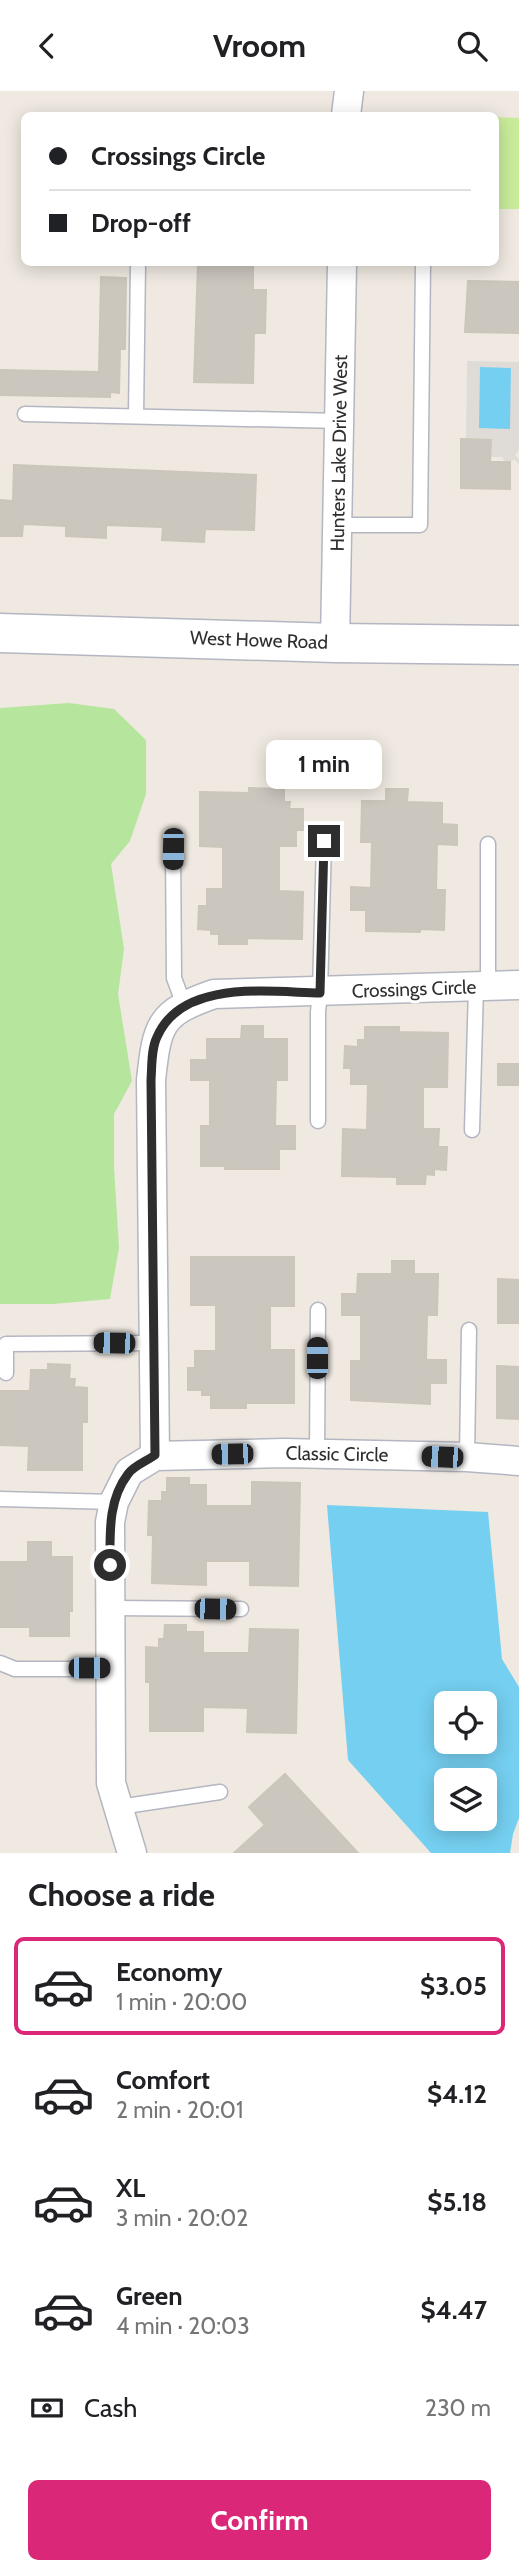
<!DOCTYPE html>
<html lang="en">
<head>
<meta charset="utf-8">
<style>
	:root { --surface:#fff; --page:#f6f6f6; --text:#202124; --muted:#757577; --line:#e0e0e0; --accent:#db2777 }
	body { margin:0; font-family:Cabin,sans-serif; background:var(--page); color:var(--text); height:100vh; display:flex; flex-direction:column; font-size:26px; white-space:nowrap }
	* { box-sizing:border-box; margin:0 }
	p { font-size:23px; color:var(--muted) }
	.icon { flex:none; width:38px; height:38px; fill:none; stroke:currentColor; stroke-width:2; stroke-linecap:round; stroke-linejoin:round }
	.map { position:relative; height:1762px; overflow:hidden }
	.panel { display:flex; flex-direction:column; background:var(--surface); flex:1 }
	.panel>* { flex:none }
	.hud { position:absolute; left:21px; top:21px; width:478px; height:154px; border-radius:10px; box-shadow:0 4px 18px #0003; display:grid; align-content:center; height:154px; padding:0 28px; background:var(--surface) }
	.buttons { position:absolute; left:434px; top:1600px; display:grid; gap:14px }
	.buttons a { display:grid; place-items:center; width:63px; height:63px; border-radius:10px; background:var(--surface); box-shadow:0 4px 18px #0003; font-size:35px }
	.end { position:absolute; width:32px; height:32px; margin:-16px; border:9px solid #2e2e2e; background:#fff; box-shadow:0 0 0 4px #fff }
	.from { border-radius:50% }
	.bubble { position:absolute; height:49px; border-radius:10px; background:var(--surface); box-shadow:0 4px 18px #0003; font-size:23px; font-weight:800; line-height:49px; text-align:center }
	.car { position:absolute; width:21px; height:42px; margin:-21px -10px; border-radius:9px; box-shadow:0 0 5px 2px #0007; background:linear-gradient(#222 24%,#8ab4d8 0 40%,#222 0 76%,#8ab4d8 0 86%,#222 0) }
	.hud b { display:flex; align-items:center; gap:24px; height:66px; font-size:26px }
	.hud b+b { border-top:2px solid var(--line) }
	.hud i { width:18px; height:18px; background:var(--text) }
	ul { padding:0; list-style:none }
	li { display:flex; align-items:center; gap:21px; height:98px; margin:0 14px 10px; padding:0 14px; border:4px solid transparent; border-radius:10px }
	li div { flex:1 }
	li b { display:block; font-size:26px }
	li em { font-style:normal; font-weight:800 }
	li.selected { border-color:var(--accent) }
	li>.icon { width:63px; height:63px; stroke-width:1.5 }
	h2 { padding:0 28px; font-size:32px; line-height:84px }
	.pay { display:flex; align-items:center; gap:18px; height:77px; padding:0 28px; font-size:26px }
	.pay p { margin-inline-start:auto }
	.primary-button { display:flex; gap:14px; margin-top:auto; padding:14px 28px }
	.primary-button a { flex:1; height:80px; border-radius:10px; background:var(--accent); color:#fff; font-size:28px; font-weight:800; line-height:80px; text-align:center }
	header { display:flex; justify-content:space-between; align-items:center; height:91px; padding:0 28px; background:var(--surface); font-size:32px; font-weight:800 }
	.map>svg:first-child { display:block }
	.green { fill:#b6e59e }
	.pitch { fill:#c9ec9a }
	.plaza { fill:#dfdcd8 }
	.water { fill:#75cff0; fill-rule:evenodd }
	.building { fill:#cbc7bf; stroke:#cbc5ba; stroke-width:2 }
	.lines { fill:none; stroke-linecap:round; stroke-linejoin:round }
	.lane-casing { stroke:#b4b7c1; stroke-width:17 }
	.street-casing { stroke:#b4b7c1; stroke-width:31 }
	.secondary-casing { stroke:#b4b7c1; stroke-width:41 }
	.lane { stroke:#fff; stroke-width:14 }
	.street { stroke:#fff; stroke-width:28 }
	.secondary { stroke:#fff; stroke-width:38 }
	.route { stroke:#2e2e2e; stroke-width:9 }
	.labels { text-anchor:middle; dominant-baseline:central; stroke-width:6; stroke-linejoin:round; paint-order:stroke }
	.street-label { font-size:19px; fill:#2e2e2e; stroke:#fff }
</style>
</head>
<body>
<header><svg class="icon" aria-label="back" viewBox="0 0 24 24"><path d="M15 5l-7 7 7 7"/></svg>Vroom<svg class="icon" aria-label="search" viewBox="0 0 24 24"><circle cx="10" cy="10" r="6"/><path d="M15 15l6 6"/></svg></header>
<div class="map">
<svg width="519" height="1762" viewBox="0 0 519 1762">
	<rect width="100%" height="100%" fill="#efe9e1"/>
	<!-- green -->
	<path class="green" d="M69,612l45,6 32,31v54l-16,47 -19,23 13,85 -6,45 14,87 -18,33v53l5,81 -9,51 -57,5h-53v-596z"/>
	<!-- pitch -->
	<path class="pitch" d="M495,26l24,1v91h-24z"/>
	<!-- plaza -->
	<path class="plaza" d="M467,270l52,1v88l-4,5 4,4v5l-4,-4 -10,2 -3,-5h-12v-17l-24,-1z"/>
	<!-- water -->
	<path class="water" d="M480,276l31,1 -1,61 -31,-1z
		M327,1414l161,7 14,147 17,28v131l-6,16 -3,19h-79l-83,-93zM446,1612h39v38h-39zM446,1689h39v38h-39z"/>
	<!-- building -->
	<path class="building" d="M198,172h55v27h13l-1,43h-11l-1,50 -59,-1z
		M101,186l25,1 -1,71h-5l-1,44 -9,-1v5l-110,-2v-25l99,2z
		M468,190l51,1v51l-54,-1z
		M461,348l30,1 -1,22h20v27l-49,-1z
		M14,374l242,10 -2,55 -49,-1 -1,13 -42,-2 1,-13 -57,-2v13l-40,-2v-10l-43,-2 -1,12h-22v-36l13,1z
		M249,697l35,1v13h6l-1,7h14v21h-7v16h-17v45l24,1 -1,47 -55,-1v6h-28v-10h-8v-4l-13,-1 1,-23h8v-17h16v-42l-23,-1v-54l49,1z
		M386,698h22l-1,13 35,1v21l15,1v20l-20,-1 -1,46h9l-1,40 -24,-1v3l-54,-1v-21h-15v-23l20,1 1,-46h-11l1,-41h24z
		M242,935h21v13h24v41h-11l-1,46h20v23h-16v20h-54v-3h-24v-40h9v-46h-19v-20h16v-21h34z
		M365,936h34v5l49,1 -1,54h-24v42h16l-1,18h9l-1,23 -12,-1v6l-8,-1 -1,10h-28v-7l-55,-1 1,-47 24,1 1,-46h-17v-16h-7l1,-22 13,1v-7h7z
		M498,973h21v21h-21z
		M191,1166h103v49h-24v44h24v53h-48v5h-35v-13h-9v-5h-14v-22h7v-17h21v-46h-25z
		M392,1170h22v13h24l-1,41h-10l-1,45h20v23h-16v21l-79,-4v-39h10v-46h-19v-21h15l1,-20h34z
		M498,1188l21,1v43h-21z
		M48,1273l22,1 -1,14h6l-1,8 13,1v34h-5v48h-54l1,-24 -29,-1v-54h30l1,-21h17z
		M497,1275l22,1v52l-22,-1z
		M167,1387h22v7h17v21h46v-24l48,1 -2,103 -48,-1v-24h-44v24l-54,-2 1,-48h-5l1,-34h13v-9h5z
		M28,1451h23v15h21v54h-3v25h-39v-9h-30v-65h28z
		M165,1534h21v7h17v21h46l1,-24 48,1 -2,103 -49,-1 1,-24 -45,-1v24h-53v-49h-4v-35l13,1v-9h5z
		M285,1683l73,79h-124l31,-28 -16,-18z"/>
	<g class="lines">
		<!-- lane casing -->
		<g class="lane-casing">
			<path id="lane" d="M25,323l315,7
				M136,325l2,-153
				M338,434h82l3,-262
				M173,758l1,129 10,27
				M488,896v-143
				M318,1030v-109l2,-19 4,-152
				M472,1039l4,-143
				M6,1282v-29l148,-1
				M317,1363l1,-144
				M467,1366l2,-127
				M0,1408l114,3
				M110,1517l131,1
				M0,1572l15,6h94
				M119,1716l101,-15"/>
		</g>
		<!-- street casing -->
		<g class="street-casing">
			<path id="street" d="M346,24l3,-24
				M335,552l7,-380
				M155,1365l-4,-376c6,-55 8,-67 63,-86l305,-9
				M155,1365l129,-3 183,4 52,4
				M132,1762l-21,-70 -1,-261 4,-20 15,-30 26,-16"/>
		</g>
		<!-- secondary casing -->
		<g class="secondary-casing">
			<path id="secondary" d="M0,542l335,10 184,2"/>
		</g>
		<!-- lane -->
		<use href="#lane" class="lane"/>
		<!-- street -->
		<use href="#street" class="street"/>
		<!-- secondary -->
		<use href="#secondary" class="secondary"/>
	</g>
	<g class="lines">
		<!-- route -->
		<path class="route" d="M110,1474c0,-32 -2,-65 18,-91 5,-8 19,-13 27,-19l-4,-375c1,-13 0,-31 6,-43 25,-58 111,-45 163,-44l4,-152"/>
	</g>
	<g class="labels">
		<!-- street labels -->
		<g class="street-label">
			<text transform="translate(339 362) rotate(-89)">Hunters Lake Drive West</text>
			<text transform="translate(259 549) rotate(2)">West Howe Road</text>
			<text transform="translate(414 898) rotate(-2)">Crossings Circle</text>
			<text transform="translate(337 1363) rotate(1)">Classic Circle</text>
		</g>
	</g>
</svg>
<div class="buttons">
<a><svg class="icon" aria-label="locate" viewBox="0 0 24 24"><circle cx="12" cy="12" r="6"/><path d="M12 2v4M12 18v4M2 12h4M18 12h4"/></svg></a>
<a><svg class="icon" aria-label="layers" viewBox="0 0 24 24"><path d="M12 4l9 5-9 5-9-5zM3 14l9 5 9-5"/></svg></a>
</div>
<i class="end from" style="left:110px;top:1474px"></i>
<i class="end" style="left:324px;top:750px"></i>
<div class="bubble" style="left:266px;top:649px;width:116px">1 min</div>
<i class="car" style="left:173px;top:758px;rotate:181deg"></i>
<i class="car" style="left:114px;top:1252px;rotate:271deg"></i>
<i class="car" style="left:317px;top:1267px;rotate:0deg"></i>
<i class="car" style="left:232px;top:1363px;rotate:269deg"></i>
<i class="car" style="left:442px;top:1366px;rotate:272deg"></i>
<i class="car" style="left:215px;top:1518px;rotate:91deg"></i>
<i class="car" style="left:89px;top:1577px;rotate:90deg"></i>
<div class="hud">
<b><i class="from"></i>Crossings Circle</b>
<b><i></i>Drop-off</b>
</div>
</div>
<section class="panel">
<h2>Choose a ride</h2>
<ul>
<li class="selected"><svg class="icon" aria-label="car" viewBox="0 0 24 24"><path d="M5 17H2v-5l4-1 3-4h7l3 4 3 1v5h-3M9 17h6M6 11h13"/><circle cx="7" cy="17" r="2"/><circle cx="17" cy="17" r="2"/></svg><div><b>Economy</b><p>1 min · 20:00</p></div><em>$3.05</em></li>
<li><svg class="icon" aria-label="car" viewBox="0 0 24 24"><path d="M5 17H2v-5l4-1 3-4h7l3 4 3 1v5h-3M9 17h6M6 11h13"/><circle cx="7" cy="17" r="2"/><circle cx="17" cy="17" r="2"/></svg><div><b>Comfort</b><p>2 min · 20:01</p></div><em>$4.12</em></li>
<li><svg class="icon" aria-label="car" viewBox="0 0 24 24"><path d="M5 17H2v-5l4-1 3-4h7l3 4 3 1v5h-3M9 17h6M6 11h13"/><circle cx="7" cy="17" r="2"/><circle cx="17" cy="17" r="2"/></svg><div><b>XL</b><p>3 min · 20:02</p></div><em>$5.18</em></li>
<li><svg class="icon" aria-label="car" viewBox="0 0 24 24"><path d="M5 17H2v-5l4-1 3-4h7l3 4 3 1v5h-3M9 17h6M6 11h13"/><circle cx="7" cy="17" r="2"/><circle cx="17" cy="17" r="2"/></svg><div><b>Green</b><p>4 min · 20:03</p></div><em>$4.47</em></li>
</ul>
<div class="pay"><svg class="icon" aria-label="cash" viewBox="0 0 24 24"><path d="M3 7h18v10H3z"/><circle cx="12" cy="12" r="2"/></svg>Cash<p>230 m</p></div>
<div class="primary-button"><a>Confirm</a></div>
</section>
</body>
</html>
